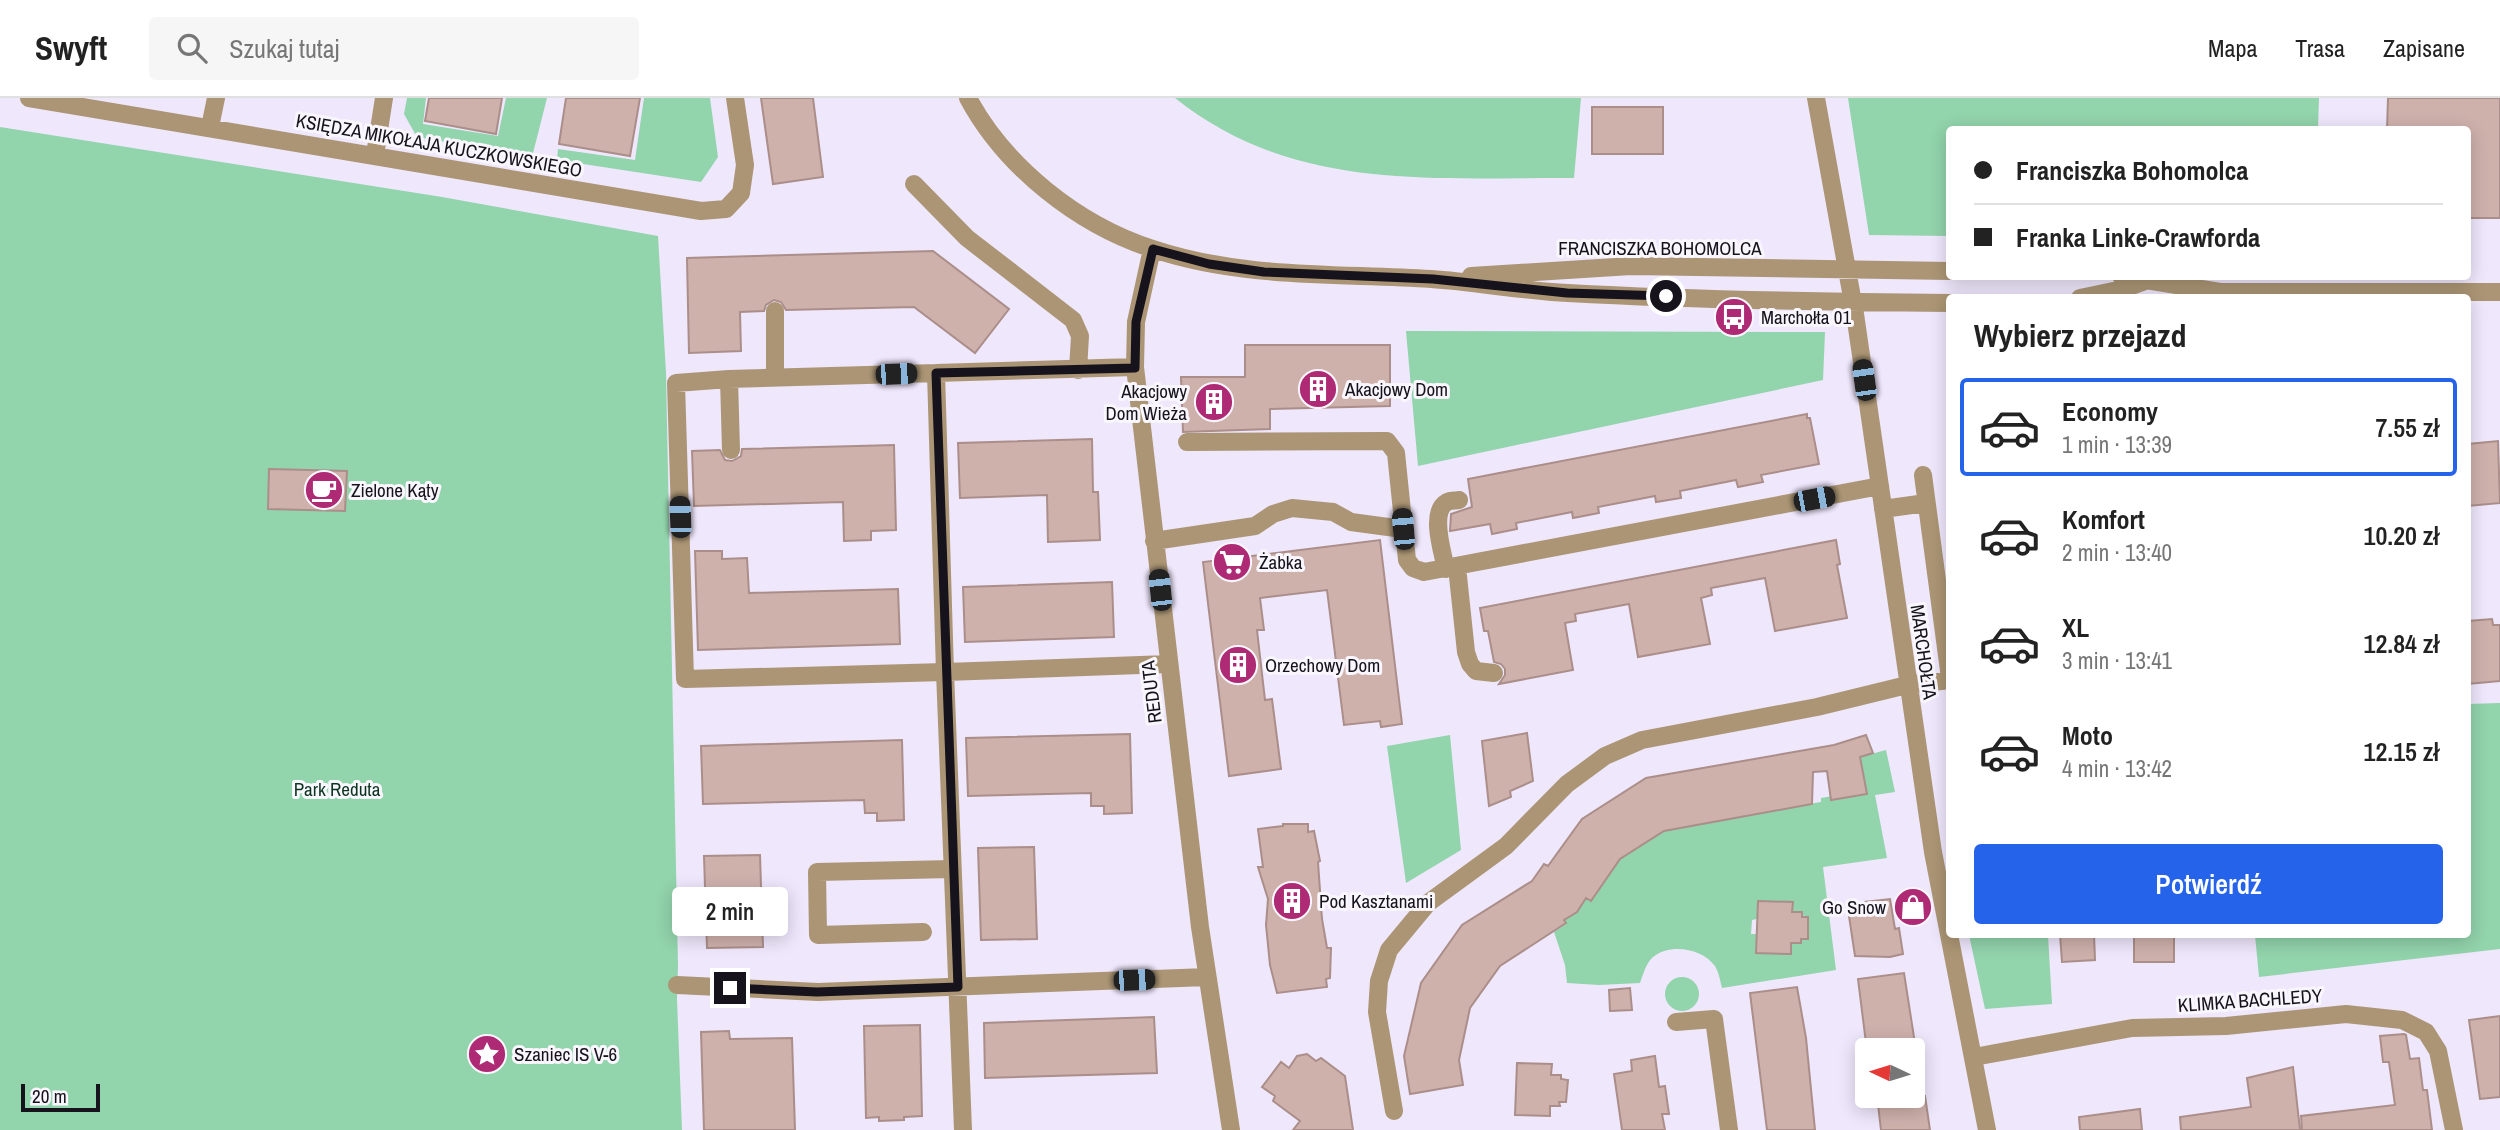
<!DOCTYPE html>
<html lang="pl">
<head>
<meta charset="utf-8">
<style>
	:root { --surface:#fff; --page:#f6f6f6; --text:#222; --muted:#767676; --line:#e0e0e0; --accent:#2563eb }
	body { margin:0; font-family:"Archivo Narrow",sans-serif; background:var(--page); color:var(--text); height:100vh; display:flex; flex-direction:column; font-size:26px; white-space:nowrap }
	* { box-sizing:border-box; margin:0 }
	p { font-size:23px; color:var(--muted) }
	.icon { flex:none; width:38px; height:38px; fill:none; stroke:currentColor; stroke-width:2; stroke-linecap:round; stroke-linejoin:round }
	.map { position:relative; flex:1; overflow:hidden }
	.drawer { position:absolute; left:1946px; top:196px; width:525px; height:644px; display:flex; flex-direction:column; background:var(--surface); border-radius:7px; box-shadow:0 4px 18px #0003 }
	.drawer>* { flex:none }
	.top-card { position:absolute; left:1946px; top:28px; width:525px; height:154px; border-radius:7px; box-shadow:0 4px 18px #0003; display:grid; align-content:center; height:154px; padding:0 28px; background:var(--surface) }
	.needle { width:46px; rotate:274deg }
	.tools { position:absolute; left:1855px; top:940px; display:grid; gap:14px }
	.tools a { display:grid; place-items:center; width:70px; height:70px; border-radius:7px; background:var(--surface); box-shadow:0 4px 18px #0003; font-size:35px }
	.scale { position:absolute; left:21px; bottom:18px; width:79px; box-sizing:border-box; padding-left:7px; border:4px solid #16131c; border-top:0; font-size:19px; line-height:24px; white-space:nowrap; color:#16131c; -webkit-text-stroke:5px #f9f7fd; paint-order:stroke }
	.end { position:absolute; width:32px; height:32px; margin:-16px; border:9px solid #16131c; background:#fff; box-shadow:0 0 0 4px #fff }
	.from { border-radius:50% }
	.bubble { position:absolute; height:49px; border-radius:7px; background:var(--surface); box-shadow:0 4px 18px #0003; font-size:23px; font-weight:600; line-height:49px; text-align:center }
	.car { position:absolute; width:21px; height:42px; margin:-21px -10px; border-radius:9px; box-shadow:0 0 5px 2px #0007; background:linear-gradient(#222 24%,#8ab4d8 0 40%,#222 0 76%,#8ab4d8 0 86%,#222 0) }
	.top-card b { display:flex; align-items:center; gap:24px; height:66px; font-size:26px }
	.top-card b+b { border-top:2px solid var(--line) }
	.top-card i { width:18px; height:18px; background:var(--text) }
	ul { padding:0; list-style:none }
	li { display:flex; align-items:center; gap:21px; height:98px; margin:0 14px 10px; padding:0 14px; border:4px solid transparent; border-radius:7px }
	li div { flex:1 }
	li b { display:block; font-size:26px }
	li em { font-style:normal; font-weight:600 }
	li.selected { border-color:var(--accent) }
	li>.icon { width:63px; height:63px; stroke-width:1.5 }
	h2 { padding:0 28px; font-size:32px; line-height:84px }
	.primary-button { display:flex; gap:14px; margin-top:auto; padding:14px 28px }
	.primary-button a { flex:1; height:80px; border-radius:7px; background:var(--accent); color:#fff; font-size:28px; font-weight:600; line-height:80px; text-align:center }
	header { display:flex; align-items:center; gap:42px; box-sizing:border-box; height:98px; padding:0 35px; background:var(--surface); border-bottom:2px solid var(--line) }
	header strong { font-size:33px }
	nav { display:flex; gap:38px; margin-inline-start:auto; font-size:24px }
	.search { width:490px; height:63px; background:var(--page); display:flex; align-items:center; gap:18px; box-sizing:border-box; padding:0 24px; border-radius:7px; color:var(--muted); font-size:26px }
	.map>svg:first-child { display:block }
	.green { fill:#92d4ac; fill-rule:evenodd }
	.building { fill:#cfb1ac; stroke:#ab8e89; stroke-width:2 }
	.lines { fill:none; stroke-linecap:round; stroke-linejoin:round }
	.minor { stroke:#ab9574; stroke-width:18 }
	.route { stroke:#16131c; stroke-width:9 }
	.labels { text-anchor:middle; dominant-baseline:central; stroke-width:6; stroke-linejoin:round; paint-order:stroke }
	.street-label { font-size:19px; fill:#16131c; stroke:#f9f7fd }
	.poi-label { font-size:19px; fill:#16131c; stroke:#f9f7fd; text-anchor:start }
	.park-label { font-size:19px; fill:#0c3520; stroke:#f9f7fd }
</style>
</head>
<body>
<header>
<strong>Swyft</strong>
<div class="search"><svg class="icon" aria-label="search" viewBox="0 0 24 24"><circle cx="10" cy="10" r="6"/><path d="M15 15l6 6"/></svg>Szukaj tutaj</div>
<nav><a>Mapa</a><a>Trasa</a><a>Zapisane</a></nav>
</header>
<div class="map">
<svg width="2500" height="1032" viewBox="0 0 2500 1032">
	<rect width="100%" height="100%" fill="#efe7fc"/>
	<!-- green -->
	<path class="green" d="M407,0h19l-3,26 75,12 8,-38h41l-15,59 -115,-20 -13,-23z
		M644,0h66l8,59 -17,25 -144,-22 1,-11 77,11z
		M1175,0h406l-7,80c-142,-1 -280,15 -399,-80z
		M1848,0h471l-1,31 -368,1 -1,106 -80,-1z
		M0,29l442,70 216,39 8,137 12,593 -1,33 5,131h-682z
		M1406,233l419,1 -2,48 -405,86z
		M2500,605v246l-241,28 -4,-42 213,-1v-230z
		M1450,637l11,115 -55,33 -19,-137z
		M1886,652l9,42 -20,3 12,63 -64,9 13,103 -114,18c-2,-8 -3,-15 -7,-22 -13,-18 -45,-23 -62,-9 -7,6 -10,18 -13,26l-41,2 -32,-2 -2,-18 -11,-33 12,-8 -2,-4 13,-8 9,-14 5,3 5,-27 9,6 8,-11 -2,-3c19,-19 39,-31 64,-41l146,-23v-4l29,-5 1,4 15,-3 -6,-37zM1758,803l34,1v10l16,5v22h-7l-1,4h-9v11l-34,-1v-19h-6l1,-14 5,-1z
		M1969,837h79l4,69 -67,5z
		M1665 896a17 17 0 1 1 34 0a17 17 0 1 1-34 0Z"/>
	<!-- building -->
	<path class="building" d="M429,0h73l-6,36 -71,-13z
		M566,0h74l-10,58 -71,-12z
		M761,0h52l10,79 -50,7z
		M2388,0h112v120h-32v-88h-81z
		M1592,9h71v47h-71z
		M933,153l76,58 -34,44 -61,-46 -128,3 -5,-8 -7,-2 -8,5 -2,6 -24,1 1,39 -52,2 -2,-95z
		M1245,247h145v61l-120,3v20l-87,3 -2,-55h64z
		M1807,316v4h3l9,46 -58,11 2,7 -25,5 -2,-7 -56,11 1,7 -25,4 -1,-6 -57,11 1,6 -26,5 -1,-6 -56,11 1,6 -25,5 -2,-10 -40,7 1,-17 21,-7 -4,-28z
		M1092,341l1,53h5l2,48 -52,2 -1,-47 -87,3 -2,-55z
		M2498,343l2,62 -32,3v-62z
		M894,347l2,85 -25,1v9l-27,1 -1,-39 -149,4 -2,-55 28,-1 5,10 7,1 9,-5 1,-7z
		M269,371l78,2 -2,40 -77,-2z
		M1380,442l22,184 -21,3 -1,-6 -36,4 -17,-135 -67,8 4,32h-7l8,70 7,-1 9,70 -52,7 -26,-214z
		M1836,442l4,24 -3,1 10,53 -72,13 -10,-53 -54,10 1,7 -11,3 9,46 -72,13 -9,-53 -54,10 1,7 -11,2 8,47 -74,14 6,-9v-6l-4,-5 -7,-2 -6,-31h-4l-4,-23z
		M695,453h27v8l25,-1 2,35 149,-4 2,55 -202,6z
		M1112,484l2,55 -149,5 -2,-55z
		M2492,521l1,6h7v56l-32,3v-63z
		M1527,635l6,48 -23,10 1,6 -22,9 -7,-65z
		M1130,636l2,79 -28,1v-8h-13v-13l-123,3 -2,-58z
		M1866,637l7,18 -13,4 7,37 -36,6 -4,-29 -14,1 -1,32 -148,27 -44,28 -29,42 -5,-3 -9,14 -13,8 2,3 -66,43 -30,42 -11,52 4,25 -53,9 -6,-38 17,-73 41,-58 70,-44 12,-17 4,2 34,-47 64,-41 188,-33z
		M902,642l2,80 -27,1v-8h-12l-1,-13 -161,4 -2,-58z
		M1283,726h25v8l6,-1 6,30 -2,1 4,57 5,29h4l-1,30 -4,1 1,8 -50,6 -7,-28 -4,-40 2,-26 -10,-32h5l-5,-38 25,-3z
		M1034,749l3,92 -56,1 -3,-92z
		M760,757l3,92 -56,1 -3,-92z
		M1890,801l5,30 4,-1 4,26 -13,3 -35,-1 -6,-40 17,-2 -1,-12z
		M1758,803l35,1 -1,10h10v5h6v22h-7v4h-10v11l-35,-1z
		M2060,836h34l1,26 -33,2z
		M2174,836v28h-40v-27z
		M1904,875l12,77h-46l-1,-7h-3l-8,-64z
		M1797,889l9,51 9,92h-48l-17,-137z
		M1630,890l2,22 -22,1 -1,-21z
		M2500,918v81l-20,2 -11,-79z
		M1154,919l3,56 -172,5 -1,-55z
		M920,927l2,91 -18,1v3l-25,1v-4l-13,1 -2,-92z
		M729,933l1,8 62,-1 3,92h-91l-3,-98z
		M2404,936l2,1 4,24 9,-1 4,32h4l5,40h-130l-1,-14 94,-11 -6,-43h-6l-3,-26z
		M1307,956l9,7 5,-3 24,18 8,54h-60l7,-9 -27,-20 2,-5 -13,-9 19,-25 8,6 8,-12z
		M1655,958l4,31 6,-1 4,28h-7l3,16h-43l-8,-56 18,-3 -1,-11z
		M1517,965l35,1 -1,11h10v4l7,1 -2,22h-7l1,4h-10v10l-35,-1z
		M2293,969l7,63h-119l-1,-13 71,-10 -4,-29z
		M1877,998h48l5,34h-49z
		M2140,1011l2,21h-62l-1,-13z"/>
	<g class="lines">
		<!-- minor -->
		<path class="minor" d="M29,0l672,113 25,-2 15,-16 4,-28 -10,-67
			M968,0c37,69 110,127 185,151 90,30 184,24 278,30 46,3 91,12 137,14 127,7 254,9 382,10
			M1816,0l39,216 78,538 54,278
			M210,29l6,-29
			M375,57l9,-57
			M914,86l53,54 106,82 7,16 -2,34
			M1152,151l-16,73 -1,45 65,560 31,203
			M1471,178l160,-10 319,5
			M2121,178l99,16h280
			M2080,200l43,-9 22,-8
			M936,275l199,-6
			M775,280v-67
			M729,281l2,71
			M1187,344l200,-1 9,12 11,107 6,8 11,4 456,-86
			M1923,377l27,203
			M1883,411l43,-6
			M1154,443l101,-15 18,-12 19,-6 41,4 18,10 52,7
			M1457,469l9,85 4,12 6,7 18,2
			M1446,471c-3,-16 -17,-57 1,-67 4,-2 8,-1 12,-2
			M923,834l-105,3 -1,-63 135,-3
			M677,887l141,7 389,-15
			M1676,924l38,-3 15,111
			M1974,959l158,-29 94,-2 120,-12 56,6 24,12 12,19 16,79
			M1394,1013l-17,-99 2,-31 10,-31 39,-47 78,-57 61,-62 38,-28 37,-16 175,-33 90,-22 43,-5
			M963,1032l-18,-458 -260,7 -9,-296 53,-4 207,-6 9,299 223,-8"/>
	</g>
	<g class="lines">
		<!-- route -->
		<path class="route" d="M730,890l87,4 141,-5 -22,-614 199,-5 1,-46 17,-73 56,15 55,8 169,7 134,14 99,3"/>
	</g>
	<!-- icons -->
	<defs>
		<g id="bus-disc" transform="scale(2.0125)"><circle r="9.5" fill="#ae2a74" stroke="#f9f7fd"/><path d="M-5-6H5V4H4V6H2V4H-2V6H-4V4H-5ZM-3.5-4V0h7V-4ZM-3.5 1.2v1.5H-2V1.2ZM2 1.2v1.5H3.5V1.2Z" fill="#fff"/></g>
		<g id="building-disc" transform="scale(2.0125)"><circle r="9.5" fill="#ae2a74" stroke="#f9f7fd"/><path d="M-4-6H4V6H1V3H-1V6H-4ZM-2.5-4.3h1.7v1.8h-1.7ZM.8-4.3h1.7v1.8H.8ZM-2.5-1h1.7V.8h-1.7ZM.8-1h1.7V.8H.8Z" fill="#fff"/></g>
		<g id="cafe-disc" transform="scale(2.0125)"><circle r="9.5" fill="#ae2a74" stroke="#f9f7fd"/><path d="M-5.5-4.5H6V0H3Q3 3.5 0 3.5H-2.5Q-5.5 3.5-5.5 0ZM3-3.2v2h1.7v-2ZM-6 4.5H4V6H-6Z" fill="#fff"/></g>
		<g id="supermarket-disc" transform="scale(2.0125)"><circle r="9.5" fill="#ae2a74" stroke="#f9f7fd"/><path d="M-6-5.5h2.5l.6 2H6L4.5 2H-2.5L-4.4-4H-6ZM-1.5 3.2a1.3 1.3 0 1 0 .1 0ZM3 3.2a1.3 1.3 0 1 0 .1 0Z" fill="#fff"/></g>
		<g id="shop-disc" transform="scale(2.0125)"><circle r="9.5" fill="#ae2a74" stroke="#f9f7fd"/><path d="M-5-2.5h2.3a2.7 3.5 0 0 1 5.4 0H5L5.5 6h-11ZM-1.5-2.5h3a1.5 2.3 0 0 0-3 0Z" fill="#fff"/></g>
		<g id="sight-disc" transform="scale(2.0125)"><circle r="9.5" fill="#ae2a74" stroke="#f9f7fd"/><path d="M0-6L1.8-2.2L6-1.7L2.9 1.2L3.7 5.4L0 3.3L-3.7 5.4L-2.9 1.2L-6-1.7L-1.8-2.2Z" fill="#fff"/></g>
	</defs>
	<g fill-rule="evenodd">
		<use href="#bus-disc" x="1734" y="219"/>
		<use href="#building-disc" x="1318" y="291"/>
		<use href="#building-disc" x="1214" y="304"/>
		<use href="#cafe-disc" x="324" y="392"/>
		<use href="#supermarket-disc" x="1232" y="464"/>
		<use href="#building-disc" x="1238" y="567"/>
		<use href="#building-disc" x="1292" y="803"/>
		<use href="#shop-disc" x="1913" y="809"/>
		<use href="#sight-disc" x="487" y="956"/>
	</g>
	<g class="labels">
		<!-- street labels -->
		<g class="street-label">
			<text transform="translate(439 47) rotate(10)">KSIĘDZA MIKOŁAJA KUCZKOWSKIEGO</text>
			<text x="1660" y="150">FRANCISZKA BOHOMOLCA</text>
			<text transform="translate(1924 554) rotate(82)">MARCHOŁTA</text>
			<text transform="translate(1151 594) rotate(-97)">REDUTA</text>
			<text transform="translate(2250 902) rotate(-4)">KLIMKA BACHLEDY</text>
		</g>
		<!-- poi labels -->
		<g class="poi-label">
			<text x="1761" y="219">Marchołta 01</text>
			<text x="1345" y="291">Akacjowy Dom</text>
			<text x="1187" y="293" text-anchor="end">Akacjowy<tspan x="1187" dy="22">Dom Wieża</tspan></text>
			<text x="351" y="392">Zielone Kąty</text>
			<text x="1259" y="464">Żabka</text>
			<text x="1265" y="567">Orzechowy Dom</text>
			<text x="1319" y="803">Pod Kasztanami</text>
			<text x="1886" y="809" text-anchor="end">Go Snow</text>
			<text x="514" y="956">Szaniec IS V-6</text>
		</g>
		<!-- park labels -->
		<g class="park-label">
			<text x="337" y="691">Park Reduta</text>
		</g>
	</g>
</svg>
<div class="tools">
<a><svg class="needle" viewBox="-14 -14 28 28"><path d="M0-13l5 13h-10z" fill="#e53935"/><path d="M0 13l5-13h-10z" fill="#767676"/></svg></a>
</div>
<div class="scale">20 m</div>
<i class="end from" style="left:1666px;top:198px"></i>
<i class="end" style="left:730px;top:890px"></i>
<div class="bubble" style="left:672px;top:789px;width:116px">2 min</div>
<i class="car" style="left:896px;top:276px;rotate:88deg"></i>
<i class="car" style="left:1864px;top:282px;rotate:352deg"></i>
<i class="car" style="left:1814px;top:401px;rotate:79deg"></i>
<i class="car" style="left:680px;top:419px;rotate:358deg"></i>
<i class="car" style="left:1403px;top:431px;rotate:355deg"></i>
<i class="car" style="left:1160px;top:492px;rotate:354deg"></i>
<i class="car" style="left:1134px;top:882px;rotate:88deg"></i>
<div class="top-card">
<b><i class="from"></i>Franciszka Bohomolca</b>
<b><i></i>Franka Linke-Crawforda</b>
</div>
<section class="drawer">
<h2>Wybierz przejazd</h2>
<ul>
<li class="selected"><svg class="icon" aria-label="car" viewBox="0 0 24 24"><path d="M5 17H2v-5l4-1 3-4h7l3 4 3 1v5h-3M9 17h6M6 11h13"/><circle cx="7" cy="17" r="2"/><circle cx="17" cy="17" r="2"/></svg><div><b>Economy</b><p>1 min · 13:39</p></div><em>7.55 zł</em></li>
<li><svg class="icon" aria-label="car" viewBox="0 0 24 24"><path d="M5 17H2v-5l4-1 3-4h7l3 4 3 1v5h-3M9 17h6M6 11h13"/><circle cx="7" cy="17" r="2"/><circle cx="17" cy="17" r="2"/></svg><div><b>Komfort</b><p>2 min · 13:40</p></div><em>10.20 zł</em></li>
<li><svg class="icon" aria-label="car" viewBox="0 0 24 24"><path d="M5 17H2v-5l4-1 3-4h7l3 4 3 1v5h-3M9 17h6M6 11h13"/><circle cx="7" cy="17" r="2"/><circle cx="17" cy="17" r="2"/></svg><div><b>XL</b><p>3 min · 13:41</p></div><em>12.84 zł</em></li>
<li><svg class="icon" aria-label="car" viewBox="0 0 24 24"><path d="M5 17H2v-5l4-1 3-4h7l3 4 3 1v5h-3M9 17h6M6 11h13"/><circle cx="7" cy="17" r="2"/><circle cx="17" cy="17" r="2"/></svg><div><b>Moto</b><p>4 min · 13:42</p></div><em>12.15 zł</em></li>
</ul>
<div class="primary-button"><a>Potwierdź</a></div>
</section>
</div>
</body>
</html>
